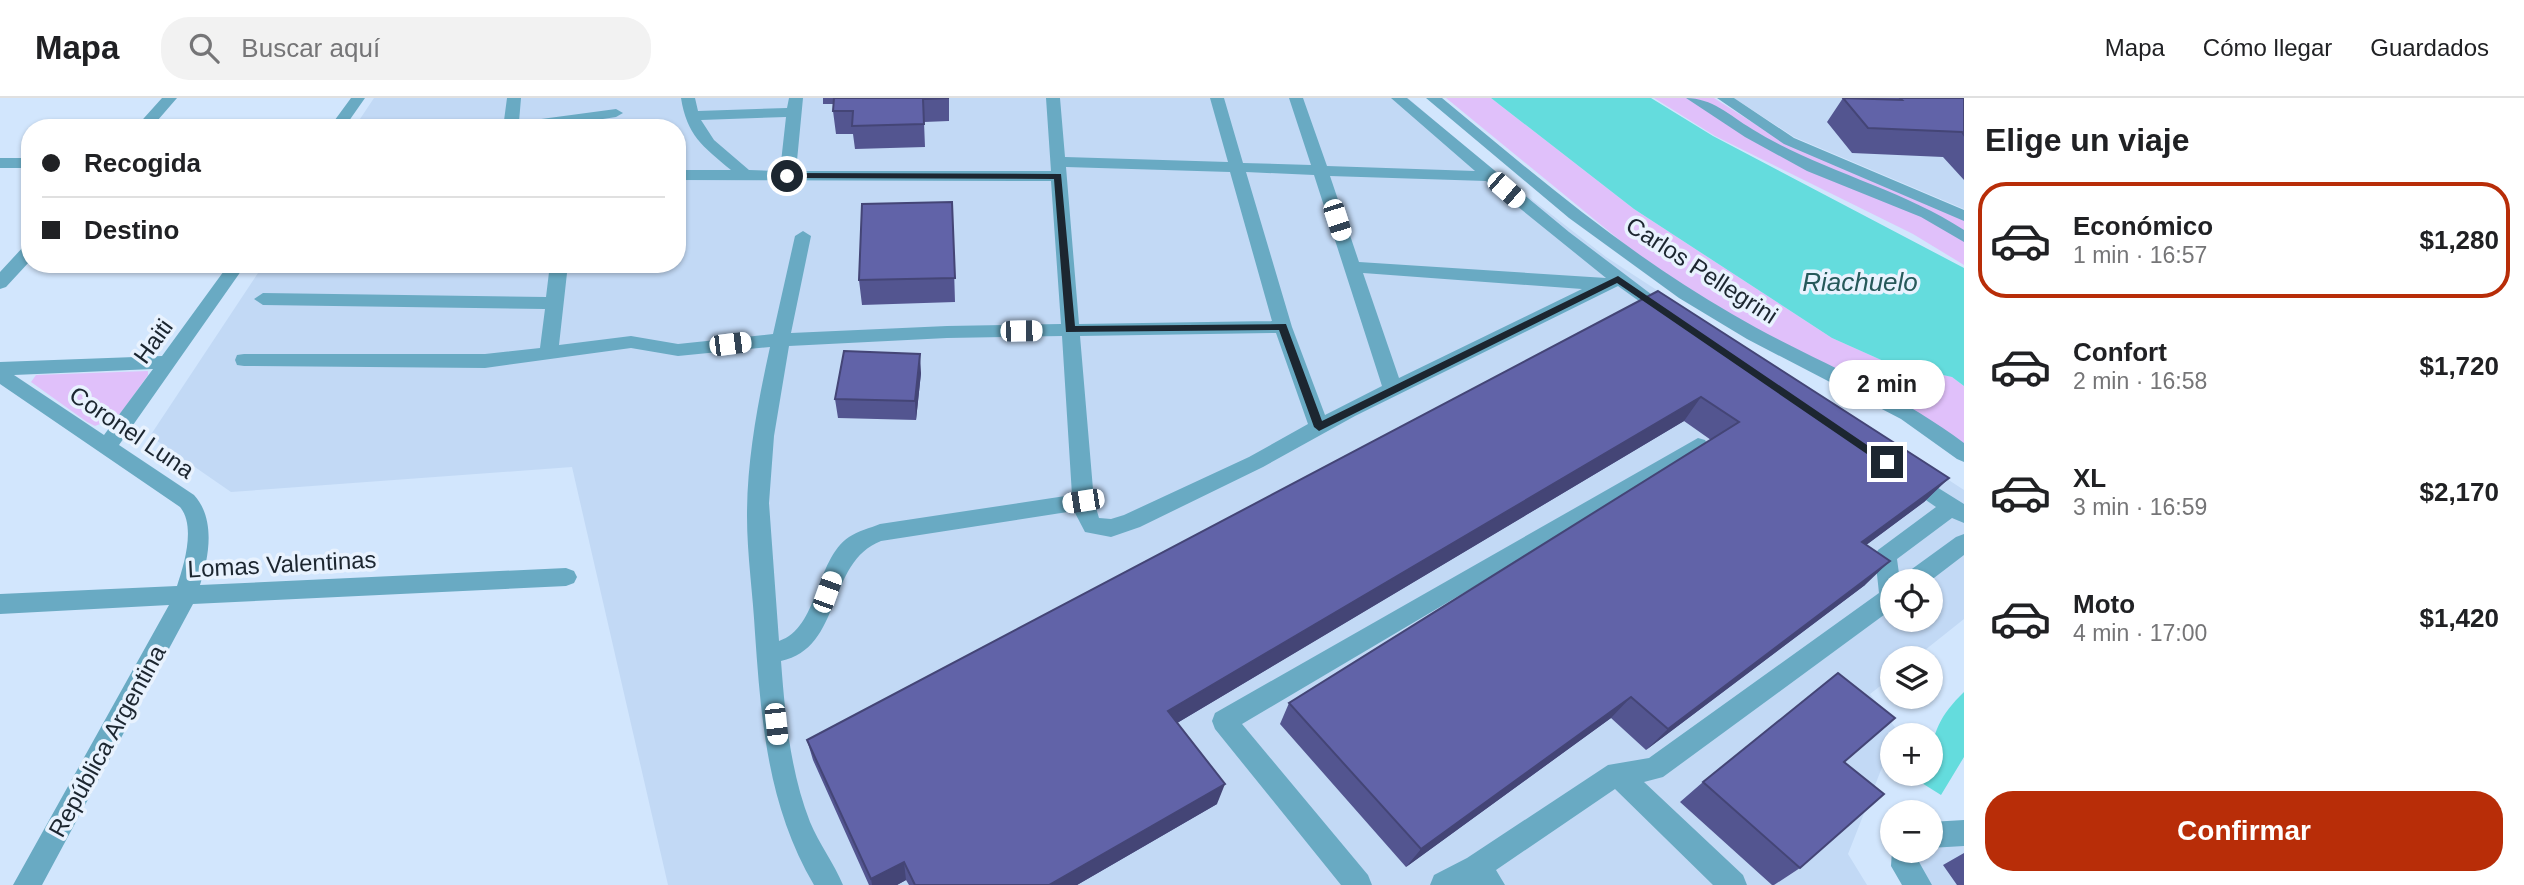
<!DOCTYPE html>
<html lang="es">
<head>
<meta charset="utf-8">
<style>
	:root { --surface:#fff; --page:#f2f2f2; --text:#202124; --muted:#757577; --line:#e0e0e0; --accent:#b82d08 }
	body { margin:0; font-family:Helvetica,sans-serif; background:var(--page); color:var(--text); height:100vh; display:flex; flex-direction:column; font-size:26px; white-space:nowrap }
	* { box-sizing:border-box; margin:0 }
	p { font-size:23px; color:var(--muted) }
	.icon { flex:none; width:38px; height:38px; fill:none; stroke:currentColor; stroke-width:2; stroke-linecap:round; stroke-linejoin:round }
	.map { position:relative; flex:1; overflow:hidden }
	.side { display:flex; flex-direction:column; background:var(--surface); width:560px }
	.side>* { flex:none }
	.guide { position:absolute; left:21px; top:21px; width:665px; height:154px; border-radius:28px; box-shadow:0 2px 5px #0004; display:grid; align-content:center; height:154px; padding:0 21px; background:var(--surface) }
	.controls { position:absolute; left:1880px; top:471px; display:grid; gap:14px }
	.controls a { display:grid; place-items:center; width:63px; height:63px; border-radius:50%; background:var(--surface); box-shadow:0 2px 5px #0004; font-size:35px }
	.end { position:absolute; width:32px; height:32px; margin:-16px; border:9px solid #1c2630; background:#fff; box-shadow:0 0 0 4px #fff }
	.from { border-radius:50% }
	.bubble { position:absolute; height:49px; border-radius:24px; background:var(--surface); box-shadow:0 2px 5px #0004; font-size:23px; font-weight:600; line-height:49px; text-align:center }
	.car { position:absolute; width:21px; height:42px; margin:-21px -10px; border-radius:9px; box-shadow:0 0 5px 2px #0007; background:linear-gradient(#fff 24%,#345 0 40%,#fff 0 76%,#345 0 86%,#fff 0) }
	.guide b { display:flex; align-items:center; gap:24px; height:66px; font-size:26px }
	.guide b+b { border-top:2px solid var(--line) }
	.guide i { width:18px; height:18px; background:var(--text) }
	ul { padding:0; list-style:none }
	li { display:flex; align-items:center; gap:21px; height:116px; margin:0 14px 10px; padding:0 7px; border:4px solid transparent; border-radius:28px }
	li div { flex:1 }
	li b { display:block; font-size:26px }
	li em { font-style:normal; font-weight:600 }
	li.on { border-color:var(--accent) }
	li>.icon { width:63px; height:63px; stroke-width:1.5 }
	h2 { padding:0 21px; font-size:32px; line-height:84px }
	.primary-button { display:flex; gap:14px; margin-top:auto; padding:14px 21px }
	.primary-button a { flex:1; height:80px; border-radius:28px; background:var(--accent); color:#fff; font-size:28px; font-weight:600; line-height:80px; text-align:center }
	header { display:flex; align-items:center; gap:42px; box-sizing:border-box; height:98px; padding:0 35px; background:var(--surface); border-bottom:2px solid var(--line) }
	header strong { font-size:33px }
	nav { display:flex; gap:38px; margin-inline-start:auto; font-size:24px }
	.search { width:490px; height:63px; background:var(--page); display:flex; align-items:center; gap:18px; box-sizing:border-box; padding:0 24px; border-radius:28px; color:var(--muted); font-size:26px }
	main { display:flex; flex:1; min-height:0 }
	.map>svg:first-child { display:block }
	.built { fill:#c2d9f5; fill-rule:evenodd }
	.green { fill:#e0c0fa }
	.water { fill:#64dcdd }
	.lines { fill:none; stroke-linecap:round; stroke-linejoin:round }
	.minor { fill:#69aac3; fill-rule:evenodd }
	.wall { fill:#535590 }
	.shaded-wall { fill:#444576 }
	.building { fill:#6163a8; stroke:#444576; stroke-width:2 }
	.route { fill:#1c2630 }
	.labels { text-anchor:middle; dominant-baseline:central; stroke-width:7; stroke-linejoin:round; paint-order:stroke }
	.street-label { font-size:24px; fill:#1c2630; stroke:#e8f2fe }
	.water-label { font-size:26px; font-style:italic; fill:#26595a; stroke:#e8f2fe }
</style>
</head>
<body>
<header>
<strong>Mapa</strong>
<div class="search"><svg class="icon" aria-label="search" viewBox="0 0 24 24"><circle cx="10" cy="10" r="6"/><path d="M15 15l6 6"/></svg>Buscar aquí</div>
<nav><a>Mapa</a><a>Cómo llegar</a><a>Guardados</a></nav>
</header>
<main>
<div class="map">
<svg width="1964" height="787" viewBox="0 0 1964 787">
	<rect width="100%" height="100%" fill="#d2e6fd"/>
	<!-- built -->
	<path class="built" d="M374,0h1034l64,55 134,104 358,233v129l-49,39h-23v19l-22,17 27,36 -5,5v7l-44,112 19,31h-1199l-96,-418 -341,25 -81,-56 114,-172h413v-136h-323zM1892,483h38v39h-38z
		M1734,0h230v111l-170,-72z
		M1964,743v44h-42l-21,-34 29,-1v-6z"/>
	<!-- green -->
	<path class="green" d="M1446,0h45l143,111 198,129 56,25 64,14 12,9v58l-232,-129 -82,-50z
		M1654,0h60l71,45 179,77v45l-51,-31 -198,-98z
		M148,273v4l-30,42 -23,9 -8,-4 -56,-40 5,-7z"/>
	<!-- water -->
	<path class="water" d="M1491,0h160l62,38 251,132v118l-12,-9 -64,-14 -56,-25 -198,-129z
		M1964,594v65l-23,38 -24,-15 2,-6h11c0,-37 8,-57 34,-82z"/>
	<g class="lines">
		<!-- minor -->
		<path class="minor" d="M162,0h15l-26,30h-16z
			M351,0h14l-21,30h-15z
			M507,0h14l-2,24 97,-13 7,4 -7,4 -72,11h-41z
			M681,0h14l3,13 89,-3 2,-10h14l-7,73h255l-5,-73h14l5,59 163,5 -18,-64h14l19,65 68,2 -22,-67h14l24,68 148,5 -84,-73h16l162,134 107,81 -9,6 -6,-2 -43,-31 -263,130 -92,51 -123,60 -29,10 -26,-5 -11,-21 -193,30c-55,21 -38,107 -100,120 4,53 9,110 29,161 9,22 24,41 33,63h-29c-46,-78 -53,-164 -59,-252 -2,-39 -8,-78 -8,-117 0,-57 11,-114 23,-169l-92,9 -47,-8 -146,20 -241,-2 -7,-1 -2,-5 2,-5 7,-1h241l55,-6 5,-39 -282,-4 -9,-6 9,-6 283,4 4,-33h18l-9,81 72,-9 47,8 95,-10 22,-98 8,-5 8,5 -20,97 156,-7 114,-2 -10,-143 -374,-1v-10h54c-29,-24 -44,-35 -50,-72zM786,19l-6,54 -31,-1 -35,-30 -13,-20zM1066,69l164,5 42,149 -193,3zM1246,74l68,3 68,211 -57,29 -33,-88zM1330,78l156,5 120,97 -247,-16zM1363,175l219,16 -183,89zM1276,235l32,91 -59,33 -125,58 -13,4 -12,-1 -5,-17 -14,-165zM1062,238l10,159 -192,29c-10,4 -22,7 -31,13 -34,23 -30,91 -70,104l-10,-138 5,-67 15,-90 158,-8z
			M1426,0h16c93,77 185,156 290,216 76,45 161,75 232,129v19l-7,-3 -56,-40 -154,-80 -68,-41 -110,-80z
			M1686,0c26,0 43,17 66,31 68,42 146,58 212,101v12l-43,-25 -114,-46 -62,-34z
			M1717,0h17l60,40 170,72v11l-180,-77z
			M0,60h30v10h-30z
			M30,147v16l-24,26 -6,2v-17l24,-26z
			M229,166h17l-127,181 75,50c22,24 15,62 6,90l366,-17 8,3 3,6 -3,6 -8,3 -373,18 -151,281h-29l156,-280 -169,9v-20l177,-8c7,-21 19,-60 3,-79l-180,-123v-22l162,-6zM153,271l-49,66 -90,-60z
			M1698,340l7,2 3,5 -3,5 -463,274 126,151 4,10h-31l-126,-156 -3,-8 3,-8z
			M1911,373l53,33v19l-12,-5 -55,41 3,22h-8v28l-229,168 -19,5 99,93 4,10h-34l-98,-96 -119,81 9,15h-75l4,-10 33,-17 141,-93 41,-7 230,-165 -4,-37 3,-6 58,-43 -32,-22 -3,-6 3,-6z
			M1964,436v21l-34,26h-28l3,-7 51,-37z
			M1964,722v26l-34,2v-26z
			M1892,752h26l1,12 13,23h-30l-11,-19z"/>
	</g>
	<!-- wall -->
	<path class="wall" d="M823,0h126v23l-25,1 1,25 -70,2 -2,-15h-17l-3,-23 1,-7h-11z
		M1843,0h121v82l-21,-23 -91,-4 -25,-31z
		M952,104l3,100 -93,3 -3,-25z
		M1658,193l291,187 -25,24 -58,43 -1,40 -219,165 -35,-32 -205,149 -126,-143 9,-21 422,-263 -27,-19 -507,302 40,81 -140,81h-168l-3,-5 -9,5h-28l-56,-125 -6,-20z
		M921,275l-5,47 -78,-2 -3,-19z
		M1844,664l-44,106 -26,17h-2l-92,-83 23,-20z
		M1964,755v32h-7l-14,-20z"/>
	<!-- shaded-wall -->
	<path class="shaded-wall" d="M920,256l1,19 -5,47 -1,-19z
		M1701,299l-17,24 -522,311 6,-21z
		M1949,380l-25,24 -86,64 24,-24z
		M1890,463l-25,24 -219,165 22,-21z
		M1631,599l-20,21 -205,149 15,-18z
		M1225,686l-8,20 -140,81h-28z
		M904,764l2,18 -9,5h-25l-1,-6z"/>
	<!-- building -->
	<path class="building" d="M834,0h115l-26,1 1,25 -72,2 1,-15h-20z
		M1843,0l59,2 -2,-2h64v37l-2,-3 -94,-4z
		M952,104l3,76 -96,2 3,-76z
		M1658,193l291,187 -87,64 28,19 -222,168 -37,-32 -210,152 -132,-146 450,-281 -38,-25 -533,314 57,73 -176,101h-134l-11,-23 -33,17 -64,-139z
		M844,253l76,3 -5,47 -80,-2z
		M1838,575l57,45 -51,44 40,32 -84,74 -97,-86z"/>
	<!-- route -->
	<path class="route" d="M787,75l274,1 14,152 211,-2 36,97 296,-145 274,186 -5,4 -4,-1 -266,-182 -298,148 -5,-4 -35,-97 -213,2 -12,-153 -270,-1z"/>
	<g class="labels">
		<!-- street labels -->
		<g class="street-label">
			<text transform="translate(1702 172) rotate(33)">Carlos Pellegrini</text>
			<text transform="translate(153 243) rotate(-54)">Haiti</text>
			<text transform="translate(132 334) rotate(34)">Coronel Luna</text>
			<text transform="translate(282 466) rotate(-3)">Lomas Valentinas</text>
			<text transform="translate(107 643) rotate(-61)">República Argentina</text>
		</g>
		<!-- water labels -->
		<g class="water-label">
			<text x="1860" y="184">Riachuelo</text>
		</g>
	</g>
</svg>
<div class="controls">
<a><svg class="icon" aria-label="locate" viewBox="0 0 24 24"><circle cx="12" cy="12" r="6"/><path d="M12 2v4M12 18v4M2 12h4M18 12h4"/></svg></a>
<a><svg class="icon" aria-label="layers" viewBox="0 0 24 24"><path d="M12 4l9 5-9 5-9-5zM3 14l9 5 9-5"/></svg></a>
<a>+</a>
<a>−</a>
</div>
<i class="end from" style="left:787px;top:78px"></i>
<i class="end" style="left:1887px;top:364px"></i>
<div class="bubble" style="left:1829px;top:262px;width:116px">2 min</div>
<i class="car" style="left:1506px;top:92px;rotate:131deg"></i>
<i class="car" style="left:1337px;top:122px;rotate:162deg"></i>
<i class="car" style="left:1021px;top:233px;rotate:89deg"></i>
<i class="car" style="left:730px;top:246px;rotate:83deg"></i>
<i class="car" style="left:1083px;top:403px;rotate:261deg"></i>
<i class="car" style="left:827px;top:494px;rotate:20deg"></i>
<i class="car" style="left:776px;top:626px;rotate:174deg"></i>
<div class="guide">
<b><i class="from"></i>Recogida</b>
<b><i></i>Destino</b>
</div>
</div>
<section class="side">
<h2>Elige un viaje</h2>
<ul>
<li class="on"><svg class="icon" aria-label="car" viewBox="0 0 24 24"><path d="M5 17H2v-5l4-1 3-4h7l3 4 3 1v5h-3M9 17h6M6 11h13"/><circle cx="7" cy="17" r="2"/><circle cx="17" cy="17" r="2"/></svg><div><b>Económico</b><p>1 min · 16:57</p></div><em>$1,280</em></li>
<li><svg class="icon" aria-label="car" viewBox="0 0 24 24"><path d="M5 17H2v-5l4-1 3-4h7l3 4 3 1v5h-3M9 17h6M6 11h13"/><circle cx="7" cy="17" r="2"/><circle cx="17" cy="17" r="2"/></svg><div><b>Confort</b><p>2 min · 16:58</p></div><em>$1,720</em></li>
<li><svg class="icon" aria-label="car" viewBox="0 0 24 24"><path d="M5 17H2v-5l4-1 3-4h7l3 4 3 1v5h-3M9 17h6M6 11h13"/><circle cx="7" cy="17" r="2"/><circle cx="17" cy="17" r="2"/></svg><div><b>XL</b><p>3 min · 16:59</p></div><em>$2,170</em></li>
<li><svg class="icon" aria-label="car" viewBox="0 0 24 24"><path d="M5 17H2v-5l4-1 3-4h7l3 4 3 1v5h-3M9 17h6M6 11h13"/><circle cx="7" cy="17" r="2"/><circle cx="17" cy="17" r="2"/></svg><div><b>Moto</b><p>4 min · 17:00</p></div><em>$1,420</em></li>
</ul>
<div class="primary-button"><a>Confirmar</a></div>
</section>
</main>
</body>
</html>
